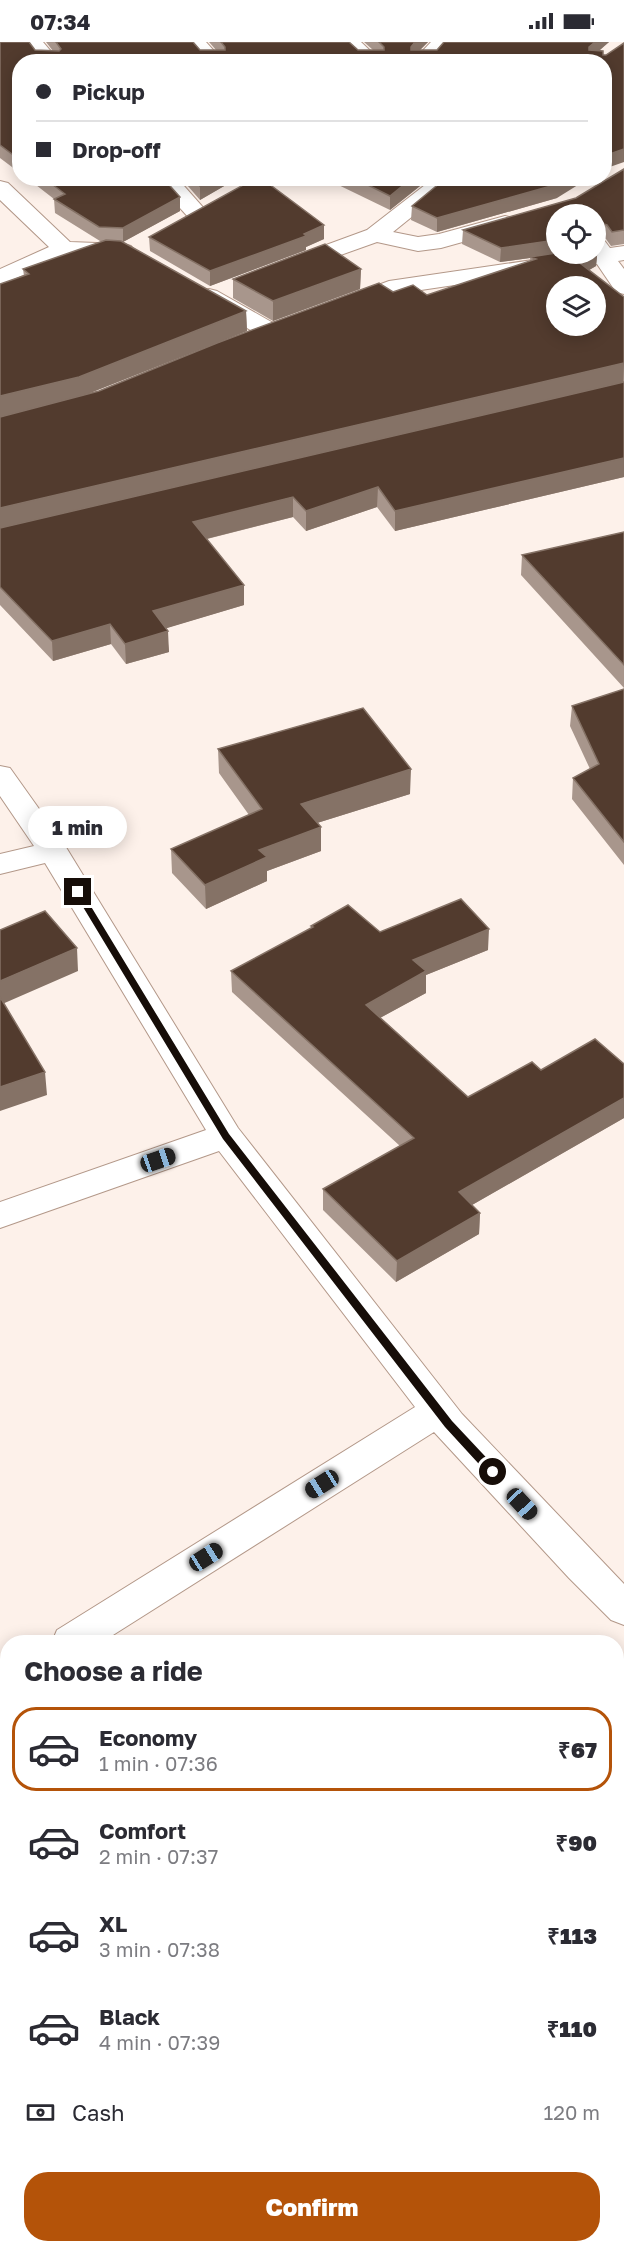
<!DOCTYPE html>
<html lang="en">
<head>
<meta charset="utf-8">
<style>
	:root { --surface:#fff; --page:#f7f7f7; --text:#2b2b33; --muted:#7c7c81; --line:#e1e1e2; --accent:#b45309 }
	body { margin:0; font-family:"Golos Text",sans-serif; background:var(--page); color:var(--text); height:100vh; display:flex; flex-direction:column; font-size:22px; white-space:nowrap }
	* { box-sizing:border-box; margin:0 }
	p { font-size:20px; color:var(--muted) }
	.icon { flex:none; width:33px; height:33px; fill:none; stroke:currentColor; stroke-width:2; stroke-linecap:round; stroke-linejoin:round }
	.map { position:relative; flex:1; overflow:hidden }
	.side { position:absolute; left:0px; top:1593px; width:624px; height:618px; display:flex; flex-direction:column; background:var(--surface); border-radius:24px 24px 0 0; box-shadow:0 3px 15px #0003 }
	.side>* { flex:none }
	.top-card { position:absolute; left:12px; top:12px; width:600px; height:132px; border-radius:24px; box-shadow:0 3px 15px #0003; display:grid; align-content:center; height:132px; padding:0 24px; background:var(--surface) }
	.buttons { position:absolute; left:546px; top:162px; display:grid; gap:12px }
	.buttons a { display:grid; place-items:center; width:60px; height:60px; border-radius:50%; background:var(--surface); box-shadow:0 3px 15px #0003; font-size:30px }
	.end { position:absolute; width:27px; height:27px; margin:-14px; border:8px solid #160d08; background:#fff; box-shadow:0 0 0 3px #fff }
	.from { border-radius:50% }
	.bubble { position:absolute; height:42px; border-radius:21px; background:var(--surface); box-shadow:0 3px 15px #0003; font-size:20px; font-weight:800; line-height:42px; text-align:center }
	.car { position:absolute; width:18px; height:36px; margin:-18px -9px; border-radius:8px; box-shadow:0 0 4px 2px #0007; background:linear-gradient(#222 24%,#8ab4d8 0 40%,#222 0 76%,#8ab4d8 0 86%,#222 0) }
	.top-card b { display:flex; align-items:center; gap:21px; height:57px; font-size:22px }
	.top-card b+b { border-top:2px solid var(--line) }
	.top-card i { width:15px; height:15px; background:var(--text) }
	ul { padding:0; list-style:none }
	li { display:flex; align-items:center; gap:18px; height:84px; margin:0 12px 9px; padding:0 12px; border:3px solid transparent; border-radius:24px }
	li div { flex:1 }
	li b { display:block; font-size:22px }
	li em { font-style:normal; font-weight:800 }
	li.selected { border-color:var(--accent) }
	li>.icon { width:54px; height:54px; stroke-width:1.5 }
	h2 { padding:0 24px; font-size:27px; line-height:72px }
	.pay { display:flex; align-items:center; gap:15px; height:66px; padding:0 24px; font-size:22px }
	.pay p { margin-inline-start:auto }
	.button { display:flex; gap:12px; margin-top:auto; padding:12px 24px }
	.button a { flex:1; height:69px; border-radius:24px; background:var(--accent); color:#fff; font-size:24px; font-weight:800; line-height:69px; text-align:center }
	.status { display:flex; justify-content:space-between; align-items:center; height:42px; padding:0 30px; background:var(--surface); direction:ltr }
	.status svg { height:16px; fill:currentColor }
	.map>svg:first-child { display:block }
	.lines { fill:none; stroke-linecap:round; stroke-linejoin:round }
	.minor-casing { stroke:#b39889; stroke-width:2 }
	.minor { fill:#fff; fill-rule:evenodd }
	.wall { fill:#a8968c }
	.shaded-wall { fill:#857266 }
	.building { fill:#523b2e; stroke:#857266; stroke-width:1.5; fill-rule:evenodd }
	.route { fill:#160d08 }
</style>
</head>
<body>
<div class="status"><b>07:34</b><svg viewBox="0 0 49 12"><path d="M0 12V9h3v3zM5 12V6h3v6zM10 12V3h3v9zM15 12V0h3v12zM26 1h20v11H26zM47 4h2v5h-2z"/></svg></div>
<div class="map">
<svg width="624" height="2211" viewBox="0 0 624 2211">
	<rect width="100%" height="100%" fill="#fdf1ea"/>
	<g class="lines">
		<!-- minor casing -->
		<g class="minor-casing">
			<path id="minor" d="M22,0h21l17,20h-22z
				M184,0h22l18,20h-22z
				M338,0h23l21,20h-23z
				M431,0h22l-18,20h-23z
				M153,136h24l31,35 -3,5 -8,2 -8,-2z
				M434,136h26l-67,54 25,5 21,-3 66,-18 8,2 3,5 -3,5 -72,20 -23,3 -41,-9 -84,30 -8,-2 -4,-5 4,-5 82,-30z
				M0,139l8,2 62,59 53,2 8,2 4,5 -4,5 -8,2 -56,-2 -67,29v-16l49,-22 -49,-47z
				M596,196l8,2 6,8 14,-2v14l-6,1 6,8v25l-8,-2 -19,-28 -203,30 -40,16 -8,2 -8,-2 -4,-5 4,-5 51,-19 185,-27h22z
				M209,247l8,2 65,37 3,5 -3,5 -9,2 -9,-2 -63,-37 -4,-5 4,-5z
				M0,724l10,2 54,76 174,284 224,286 162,170v41l-13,-5 -42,-42 -135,-146 -332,210h-50l5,-12 358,-223 -196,-256 -219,77v-26l206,-72 -161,-267 -45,11v-20l34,-8 -34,-50z
				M8,1623v36l-8,3v-36z
				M624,1689v37l-8,3v-38z
				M0,2068l8,3v55l-8,-3z
				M29,2204h46l4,7h-47z"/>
		</g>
		<!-- minor -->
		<use href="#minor" class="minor"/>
	</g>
	<!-- wall -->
	<path class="wall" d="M0,0l35,8 18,1 -7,-9h147l7,8h16l-7,-8h140l9,8h15l-9,-8h64l-8,8h17l7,-8h165l-10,9 5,11h-584v111l-20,-15z
		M624,127v75l-13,2 -5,-7 -9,-3 -1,-22 -40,40 42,-7 -2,19 -7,4 35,27v180l-229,54 -18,-24 -71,24 -13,-14 -86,22 37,66 -78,23 3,24 -43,12 -15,-20 -58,17 -53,-56v-188l24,-141 -1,-7 81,-28h-4l-45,-28 -1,-14 -27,-21h136l17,33 -57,31 123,69 1,20 -160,63 12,-3 294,-99 34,3 103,-34v-3l-30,4 -38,-18 1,-14 113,-32z
		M181,136h57l-38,22z
		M324,136h106l-40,32z
		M557,156l-120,34 -26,-12 1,-14z
		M149,195l175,2 -18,8v3l-96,36 -60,-35z
		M361,227l-1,20 -87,32 -40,-23v-19z
		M624,490v156l-103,-113 1,-20z
		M624,647v176l-52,-66 1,-21 17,-9 -20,-43 2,-20z
		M218,707l192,45 -93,29 4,28 -54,20v10l-61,28 -34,-36 -1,-24 78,-34 -30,-42z
		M311,884l69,6 108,18 -62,25v18l-46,25 88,79 73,-27 83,48 -152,87 8,8 -1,21 -83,48 -73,-72v-21l77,-43 -168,-154 -1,-21 80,-43z
		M624,1913v182l-8,-9v-167z"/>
	<!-- shaded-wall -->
	<path class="shaded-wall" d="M415,0h13l-18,18 1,-13z
		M595,0h14l-21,18 1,-13z
		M624,107v13l-20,7v-13z
		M213,136h25l-38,22v-14z
		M412,136h18l-40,32v-14z
		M567,136h22l-32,20 -120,34v-14z
		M180,155v14l-57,31v-14z
		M598,180l-1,14 -1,1v-14z
		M324,183v14l-18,8v3l-96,36v-15l94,-37z
		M556,198v14l-26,3v1l-30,4 1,-14z
		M598,205l-2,19 -22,13 2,-19 11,-6h9v-6z
		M361,227l-1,20 -87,32v-20z
		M246,269l1,20 -167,66 -80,20v-21z
		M624,321l-1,20 -623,145v-20z
		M624,416v19l-229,54v-20z
		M378,445l-1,20 -71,24v-20z
		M293,455v20l-99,25 -1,-20z
		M244,543v20l-90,27 -1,-21z
		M110,582l1,20 -58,17 -1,-20z
		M168,589l1,21 -43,12 -1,-20z
		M411,727l-1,25 -109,34v-24z
		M321,785v24l-54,20v10l-61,28 -1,-24 54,-35z
		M489,887l-1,21 -62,25v18l-61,33 1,-21 47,-45z
		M77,906l1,23 -78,34v-24z
		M45,1030l2,23 -47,16v-24z
		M624,1056v20l-166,95 1,-21z
		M480,1171l-1,21 -83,48 1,-21z"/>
	<!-- building -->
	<path class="building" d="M0,0h29l6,8 24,1 2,-2 -5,-7h137l7,8h25v-3l-4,-5h128l9,8h26v-3l-5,-5h36l-4,5v3h26l7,-8h151l-6,5v3l14,1v4h3l18,-12v106l-20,7v-94h-584v98l-20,-15z
		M624,127v61l-12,2 -5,-7 -9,-3 -2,1v-9h-40v26l-55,8 -38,-18 113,-32z
		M44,136h119l17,19 -57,31 -24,-1 -45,-28 11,-5z
		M193,136h20l-13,8z
		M256,136h5l63,47 -20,9 2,2 -96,35 -61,-34z
		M354,136h58l-22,18z
		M446,136h121l-9,6 -121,34 -25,-12z
		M106,198l15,1 125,70 -167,66 -79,19v-112l29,-10 -6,-5z
		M325,202l36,25 -88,32 -40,-22z
		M556,211l31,1 -11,6 48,37v66l-624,145v-91l99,-26 118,-48 162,-60 14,9 20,-7 14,10 109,-36 -6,-2zM556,244h40v40h-40z
		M624,340v76l-229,53 -17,-24 -72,24 -13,-14 -100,25 51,63 -91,26 15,20 -43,13 -15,-20 -58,17 -52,-54v-59z
		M624,490v133l-102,-110z
		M624,647v153l-51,-64 26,-14 -27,-58z
		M363,666l48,61 -110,35 20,23 -62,23 8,7 -62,28 -34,-36 91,-40 -44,-60z
		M461,857l28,30 -76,31 13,11 -60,34 102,92 64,-35 9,8 54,-31 29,25v34l-165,94 21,21 -83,48 -74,-72 91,-51 -183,-167 82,-44 -2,-1 37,-21 32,27z
		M45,869l32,37 -77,33v-51z
		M0,955l45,75 -45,15z
		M624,1913v155l-8,-9v-140z"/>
	<!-- route -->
	<path class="route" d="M75,848h6l148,244 223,287 45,48v6h-8l-44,-48 -222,-288 -149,-247z"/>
</svg>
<div class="buttons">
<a><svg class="icon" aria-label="locate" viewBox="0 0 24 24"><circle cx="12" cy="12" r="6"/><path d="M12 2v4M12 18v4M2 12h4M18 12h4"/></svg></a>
<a><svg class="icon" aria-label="layers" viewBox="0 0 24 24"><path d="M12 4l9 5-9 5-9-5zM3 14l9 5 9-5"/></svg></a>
</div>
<i class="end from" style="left:493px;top:1430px"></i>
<i class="end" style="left:78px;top:850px"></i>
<div class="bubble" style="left:28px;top:764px;width:99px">1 min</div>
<i class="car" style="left:158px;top:1118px;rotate:71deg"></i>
<i class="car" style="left:322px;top:1442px;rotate:238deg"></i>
<i class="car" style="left:522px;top:1462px;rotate:137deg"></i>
<i class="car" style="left:206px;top:1515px;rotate:58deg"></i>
<div class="top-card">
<b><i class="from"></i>Pickup</b>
<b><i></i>Drop-off</b>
</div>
<section class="side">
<h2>Choose a ride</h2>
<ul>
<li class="selected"><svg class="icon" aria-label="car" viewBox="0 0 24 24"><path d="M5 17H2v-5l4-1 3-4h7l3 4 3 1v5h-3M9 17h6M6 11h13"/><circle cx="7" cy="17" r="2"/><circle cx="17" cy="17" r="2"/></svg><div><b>Economy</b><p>1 min · 07:36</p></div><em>₹67</em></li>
<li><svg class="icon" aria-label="car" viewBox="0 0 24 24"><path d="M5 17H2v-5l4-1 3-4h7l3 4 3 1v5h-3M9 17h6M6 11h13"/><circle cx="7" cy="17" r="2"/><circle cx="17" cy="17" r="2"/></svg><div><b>Comfort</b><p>2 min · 07:37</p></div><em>₹90</em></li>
<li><svg class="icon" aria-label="car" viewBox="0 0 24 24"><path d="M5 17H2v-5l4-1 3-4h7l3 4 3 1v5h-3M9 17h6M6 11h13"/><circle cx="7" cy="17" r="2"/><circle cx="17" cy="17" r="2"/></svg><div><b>XL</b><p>3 min · 07:38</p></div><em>₹113</em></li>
<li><svg class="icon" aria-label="car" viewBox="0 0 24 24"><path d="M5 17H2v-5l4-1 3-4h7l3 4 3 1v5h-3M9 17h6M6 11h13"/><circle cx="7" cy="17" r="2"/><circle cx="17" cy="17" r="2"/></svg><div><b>Black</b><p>4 min · 07:39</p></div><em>₹110</em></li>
</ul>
<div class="pay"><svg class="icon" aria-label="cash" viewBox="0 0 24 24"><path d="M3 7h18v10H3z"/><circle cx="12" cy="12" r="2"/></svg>Cash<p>120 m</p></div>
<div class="button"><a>Confirm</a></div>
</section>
</div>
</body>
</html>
